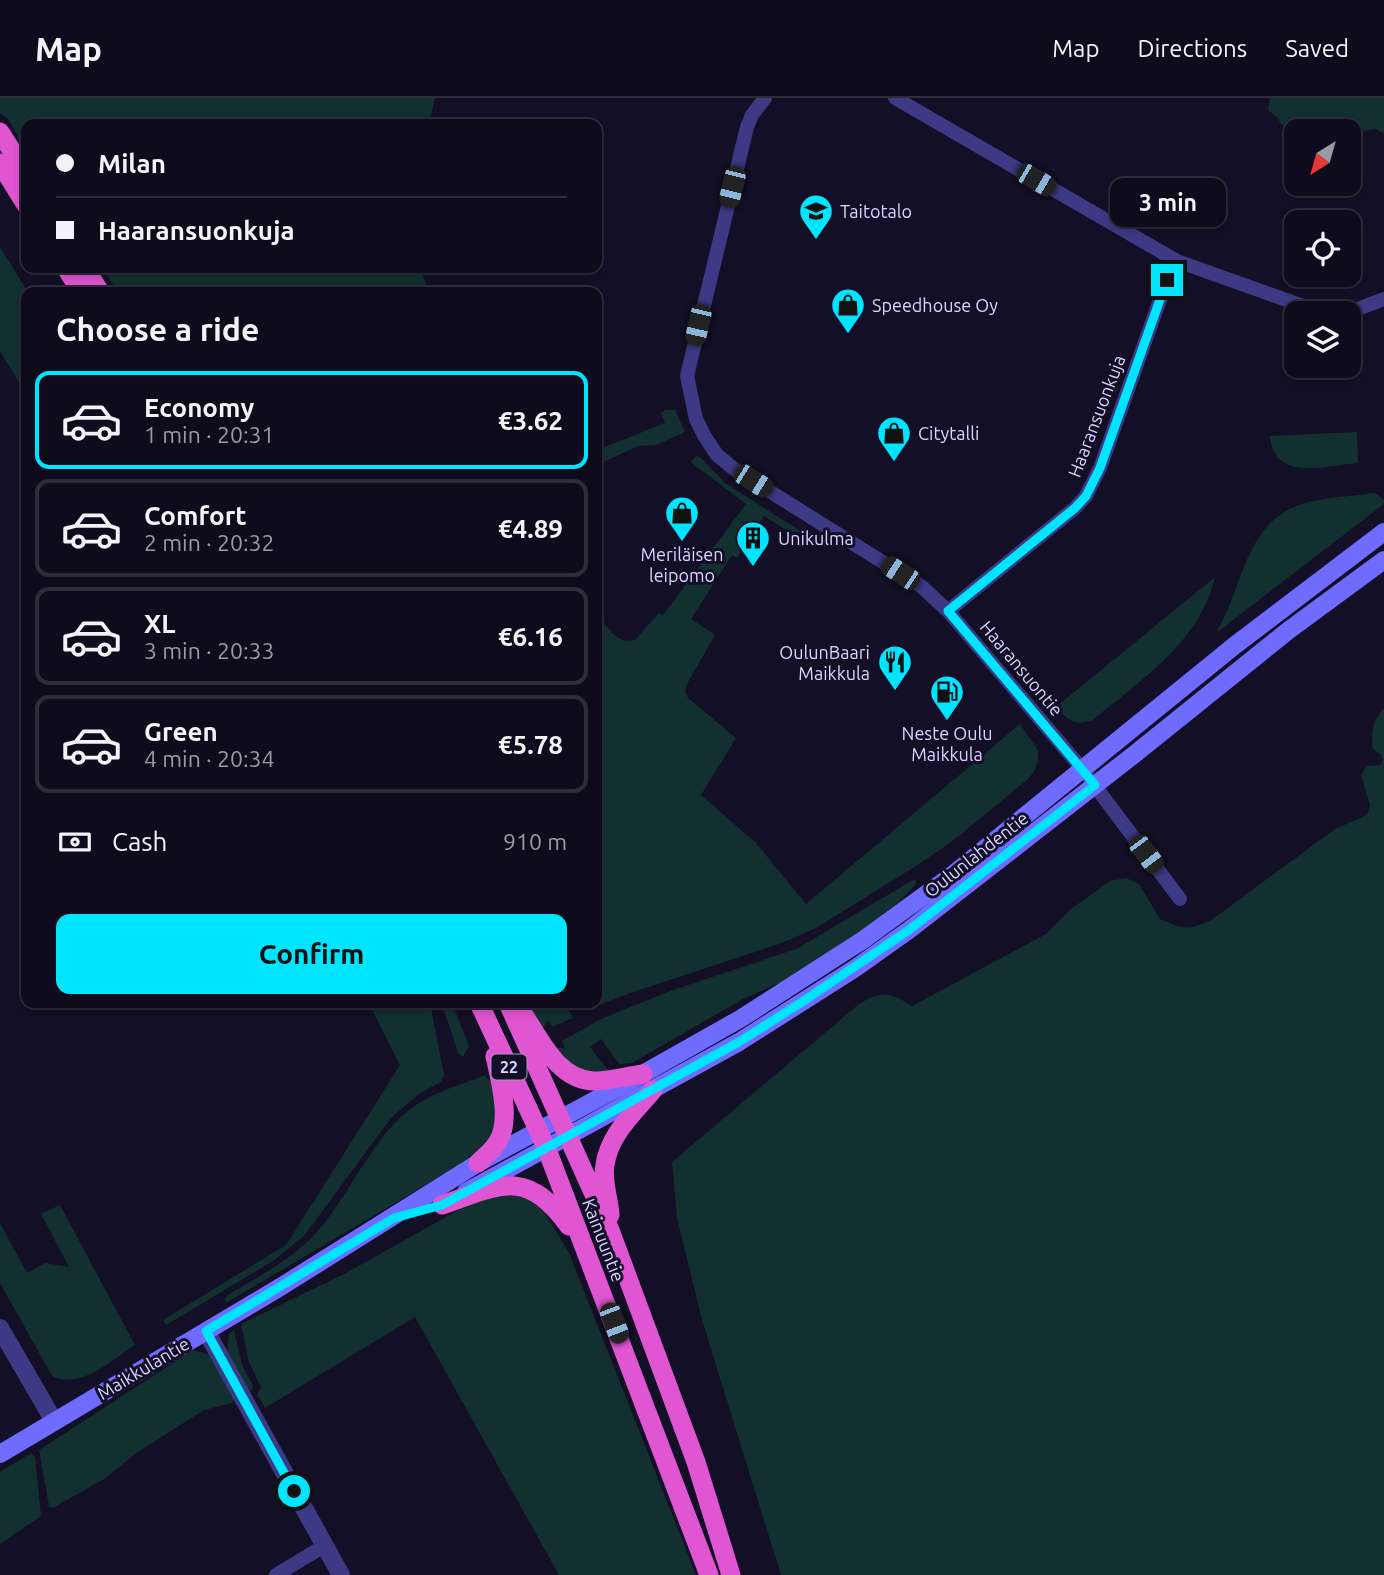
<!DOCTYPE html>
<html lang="en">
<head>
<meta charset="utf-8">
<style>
	:root { --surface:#0e0b1c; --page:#1c1929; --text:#f1f3f6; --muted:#9b9ba3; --line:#2e2b3b; --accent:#00e5ff }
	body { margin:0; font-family:Ubuntu,sans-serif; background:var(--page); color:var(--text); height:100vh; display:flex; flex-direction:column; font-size:26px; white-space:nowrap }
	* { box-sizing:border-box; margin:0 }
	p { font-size:23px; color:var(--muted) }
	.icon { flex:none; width:38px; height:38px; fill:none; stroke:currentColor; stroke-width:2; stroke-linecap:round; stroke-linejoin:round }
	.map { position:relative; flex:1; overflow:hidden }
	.sheet { position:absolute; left:21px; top:189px; width:581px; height:721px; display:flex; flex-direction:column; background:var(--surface); border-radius:14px; box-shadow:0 4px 10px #0003,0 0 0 2px var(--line) }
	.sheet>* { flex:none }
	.guide { position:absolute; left:21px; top:21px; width:581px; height:154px; border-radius:14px; box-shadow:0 4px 10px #0003,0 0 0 2px var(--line); display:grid; align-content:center; height:154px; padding:0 35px; background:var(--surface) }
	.needle { width:46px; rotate:217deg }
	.buttons { position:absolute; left:1284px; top:21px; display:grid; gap:14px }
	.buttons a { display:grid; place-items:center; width:77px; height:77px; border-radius:14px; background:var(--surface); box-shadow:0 4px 10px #0003,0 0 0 2px var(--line); font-size:35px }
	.end { position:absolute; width:32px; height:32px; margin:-16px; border:9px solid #00e5ff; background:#111; box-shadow:0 0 0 4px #111 }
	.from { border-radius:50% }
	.bubble { position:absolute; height:49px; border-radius:14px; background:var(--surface); box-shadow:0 4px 10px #0003,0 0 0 2px var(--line); font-size:23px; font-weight:700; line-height:49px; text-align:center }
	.car { position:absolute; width:21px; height:42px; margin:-21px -10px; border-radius:9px; box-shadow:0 0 5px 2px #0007; background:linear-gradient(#222 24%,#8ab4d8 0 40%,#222 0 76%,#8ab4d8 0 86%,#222 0) }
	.guide b { display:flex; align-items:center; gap:24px; height:66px; font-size:26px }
	.guide b+b { border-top:2px solid var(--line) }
	.guide i { width:18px; height:18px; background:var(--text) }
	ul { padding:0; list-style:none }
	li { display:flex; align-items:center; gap:21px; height:98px; margin:0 14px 10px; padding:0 21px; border:4px solid var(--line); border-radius:14px }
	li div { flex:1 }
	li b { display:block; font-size:26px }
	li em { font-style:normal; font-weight:700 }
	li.on { border-color:var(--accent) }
	li>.icon { width:63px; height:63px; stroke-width:1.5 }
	h2 { padding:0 35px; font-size:32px; line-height:84px }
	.pay { display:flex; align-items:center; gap:18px; height:77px; padding:0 35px; font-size:26px }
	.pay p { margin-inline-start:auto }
	.action { display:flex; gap:14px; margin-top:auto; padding:14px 35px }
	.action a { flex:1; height:80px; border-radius:14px; background:var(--accent); color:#111; font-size:28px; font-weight:700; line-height:80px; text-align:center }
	header { display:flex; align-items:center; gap:42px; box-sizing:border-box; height:98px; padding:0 35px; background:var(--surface); border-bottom:2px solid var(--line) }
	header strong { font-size:33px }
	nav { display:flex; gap:38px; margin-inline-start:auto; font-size:24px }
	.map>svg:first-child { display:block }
	.green { fill:#12302f }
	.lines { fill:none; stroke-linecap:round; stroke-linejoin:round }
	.minor { stroke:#3d3a85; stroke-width:14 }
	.tertiary { stroke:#3d3a85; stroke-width:18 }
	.secondary { stroke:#6f6bff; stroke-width:18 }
	.trunk { stroke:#e055d1; stroke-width:19 }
	.route { stroke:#00e5ff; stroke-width:9 }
	.labels { text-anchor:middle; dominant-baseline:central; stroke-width:6; stroke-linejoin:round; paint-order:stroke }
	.shield { fill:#130f26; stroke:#9e99be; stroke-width:2 }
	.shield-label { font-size:16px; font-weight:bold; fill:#d9d4ff }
	.poi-label { font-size:18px; fill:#d9d4ff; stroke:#130f26; text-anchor:start }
	.street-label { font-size:18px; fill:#d9d4ff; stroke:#130f26 }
</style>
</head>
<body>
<header>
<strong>Map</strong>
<nav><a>Map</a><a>Directions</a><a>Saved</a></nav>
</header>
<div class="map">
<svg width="1384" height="1477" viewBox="0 0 1384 1477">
	<rect width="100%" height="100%" fill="#130f26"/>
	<!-- green -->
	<path class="green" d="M0,0h435l-6,26h-403v28l-17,-32 -9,-7z
		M1270,0h114v36l-8,-5 -27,4v-2h-47l-22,-7 -1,-5 -11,-9z
		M0,149l28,45 -2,102 -26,-43z
		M102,170h317l11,24h-312z
		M665,312h10l10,22 -29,13 -18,1 -41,19v-15l68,-27 -4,-10z
		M1357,334l1,31c-33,3 -84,19 -88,-27z
		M696,358l4,1 25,26 88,56 -4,5 -45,-28 -27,42 -5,-3 -41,64 24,16 -28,49 -2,8 3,6 48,40 -35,57 55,48 50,61 214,-180 18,26v11l-4,11 -6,7 -78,64 -34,23 -100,62 -34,15 -152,50 -47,18 -8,-8h22v-392c8,14 19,34 38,29l24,-27 4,2 83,-111 -54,-41 -1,-1z
		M1375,395l9,7v4l-168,129c6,-11 12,-23 16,-34 15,-41 27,-83 73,-96 22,-6 48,-7 70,-10z
		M1215,479c-15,65 -73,102 -122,143 -20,7 -24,0 -37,-13z
		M1384,611v866h-603l-79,-255 -25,-102 -5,-56 187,-158c23,-14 31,-12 53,2l134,-72 25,-25 39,-28 16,-3 13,6 21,35 17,7 13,2 20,-7 125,-92 32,-14 3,-10 -9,-30 6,-9 13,-1 3,-5 -2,-5 -8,-6c-2,-14 -1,-30 11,-40z
		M913,782l3,1 -1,4 -16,17 -55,42 -58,36 -43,19 -111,64 -13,1 -18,-25 -11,8 18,23 -2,3c-24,2 -36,-10 -51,-26l10,2 -3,-8 39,-22 69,-28 126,-42z
		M369,905h61l14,72 -3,7 -21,11 -29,25 -87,118 -31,25 -107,64 -3,-5 123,-75 114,-180z
		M442,905h10l17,43 -6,11 -5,-4z
		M529,905h35l9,15 -21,9 -4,-7 -5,9z
		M492,976c7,53 9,61 -36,93l-230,136 -1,-5 3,-3c33,-20 69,-38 94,-69 32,-39 58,-104 104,-127 18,-10 40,-16 59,-24l4,6z
		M506,1095l22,6 16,12 25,42 127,322h-137l-144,-258 -150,91 -8,-13 4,-8 -12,-25 -8,-38 105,-51 134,-75z
		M60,1107l75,140c-24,15 -54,45 -83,31l-52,-93v-60l27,50 18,-10 24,4 -28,-53z
		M234,1232l8,35 11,21 -2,5 -4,-1 -20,-36 2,-20z
		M193,1252l17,5 26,44 -4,4 -28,7 -66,42 -34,27 -51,29 -4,-2 -10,-56z
		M31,1355l4,4 6,59 -41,28v-72z"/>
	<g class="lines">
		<!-- minor -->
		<path class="minor" d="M765,0l-13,17 -5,12 -60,249 9,43 9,18 12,18 17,14 187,117 27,25 135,159 97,129
			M895,0l282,163 146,52
			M1347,215l37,-14
			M948,513l127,-103 11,-12 14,-28 67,-188 10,-19
			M276,1477l48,-29"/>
		<!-- tertiary -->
		<path class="tertiary" d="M0,1230l54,93
			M206,1233l135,244"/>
		<!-- secondary -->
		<path class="secondary" d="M466,1094l273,-150 115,-73 55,-39 222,-173 158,-127 95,-70
			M0,1356l282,-168 196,-123 147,-79 115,-65 123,-79 88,-64 283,-230 150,-114"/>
		<!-- trunk -->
		<path class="trunk" d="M0,34l26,41
			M0,65l26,42
			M66,170l15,24
			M85,170l15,24
			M479,905l67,144 163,428
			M508,905l102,227 86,232 35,113
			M524,917c17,26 34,64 69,66 16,0 34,-5 50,-7
			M478,1065c6,-6 14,-12 19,-20 15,-21 3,-63 -2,-87
			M442,1107c60,-21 84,-37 127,21
			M610,1117c-1,-16 -8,-35 -5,-50 4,-31 30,-53 48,-75"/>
	</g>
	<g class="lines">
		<!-- route -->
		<path class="route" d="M294,1393l-88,-160 188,-113 48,-13 297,-163 63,-40 107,-72 186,-145 -147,-174 127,-103 11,-12 14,-28 67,-188"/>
	</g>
	<!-- icons -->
	<defs>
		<g id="school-pin" transform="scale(1.75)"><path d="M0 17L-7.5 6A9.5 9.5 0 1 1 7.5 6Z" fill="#00e5ff" stroke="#130f26"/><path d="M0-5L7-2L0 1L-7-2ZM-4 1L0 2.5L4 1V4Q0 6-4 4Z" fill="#111"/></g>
		<g id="shop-pin" transform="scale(1.75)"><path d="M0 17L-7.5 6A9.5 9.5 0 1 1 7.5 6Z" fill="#00e5ff" stroke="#130f26"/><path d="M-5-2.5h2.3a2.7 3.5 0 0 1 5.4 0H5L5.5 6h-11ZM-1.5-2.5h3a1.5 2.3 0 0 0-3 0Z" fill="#111"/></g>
		<g id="building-pin" transform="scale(1.75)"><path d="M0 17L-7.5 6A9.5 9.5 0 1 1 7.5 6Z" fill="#00e5ff" stroke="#130f26"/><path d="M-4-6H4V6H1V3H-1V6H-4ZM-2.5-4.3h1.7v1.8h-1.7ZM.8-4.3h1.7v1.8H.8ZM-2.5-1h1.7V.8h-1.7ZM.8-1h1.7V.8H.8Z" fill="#111"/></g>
		<g id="restaurant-pin" transform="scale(1.75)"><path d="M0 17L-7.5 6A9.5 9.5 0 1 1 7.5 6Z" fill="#00e5ff" stroke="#130f26"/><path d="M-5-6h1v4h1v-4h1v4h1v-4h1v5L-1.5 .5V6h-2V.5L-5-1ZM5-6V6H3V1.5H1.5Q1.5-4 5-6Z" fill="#111"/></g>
		<g id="fuel-pin" transform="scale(1.75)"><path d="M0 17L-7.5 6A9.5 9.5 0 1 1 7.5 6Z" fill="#00e5ff" stroke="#130f26"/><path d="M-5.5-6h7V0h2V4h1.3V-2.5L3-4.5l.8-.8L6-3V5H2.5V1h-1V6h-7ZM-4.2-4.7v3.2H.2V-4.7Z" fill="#111"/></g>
	</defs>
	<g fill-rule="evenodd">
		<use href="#school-pin" x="816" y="113"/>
		<use href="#shop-pin" x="848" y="207"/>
		<use href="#shop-pin" x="894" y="335"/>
		<use href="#shop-pin" x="682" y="415"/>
		<use href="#building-pin" x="753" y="440"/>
		<use href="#restaurant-pin" x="895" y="564"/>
		<use href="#fuel-pin" x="947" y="594"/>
	</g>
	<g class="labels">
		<!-- shield labels -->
		<rect class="shield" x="491.5" y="956.5" width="35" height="25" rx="5"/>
		<g class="shield-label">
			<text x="509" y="969">22</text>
		</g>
		<!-- poi labels -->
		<g class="poi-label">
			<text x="840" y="113">Taitotalo</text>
			<text x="872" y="207">Speedhouse Oy</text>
			<text x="918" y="335">Citytalli</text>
			<text x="778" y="440">Unikulma</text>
			<text x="682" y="456" text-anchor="middle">Meriläisen<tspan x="682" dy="21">leipomo</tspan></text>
			<text x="870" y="554" text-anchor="end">OulunBaari<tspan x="870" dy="21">Maikkula</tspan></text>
			<text x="947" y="635" text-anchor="middle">Neste Oulu<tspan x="947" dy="21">Maikkula</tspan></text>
		</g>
		<!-- street labels -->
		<g class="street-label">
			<text transform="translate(1096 318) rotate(-69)">Haaransuonkuja</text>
			<text transform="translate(1022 570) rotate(50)">Haaransuontie</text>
			<text transform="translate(976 756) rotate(-38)">Oulunlahdentie</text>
			<text transform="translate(604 1142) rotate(69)">Kainuuntie</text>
			<text transform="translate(143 1270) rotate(-31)">Maikkulantie</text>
		</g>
	</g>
</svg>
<div class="buttons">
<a><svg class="needle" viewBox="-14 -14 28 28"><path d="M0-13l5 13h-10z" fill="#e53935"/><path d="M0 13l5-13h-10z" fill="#9b9ba3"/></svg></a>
<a><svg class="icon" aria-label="locate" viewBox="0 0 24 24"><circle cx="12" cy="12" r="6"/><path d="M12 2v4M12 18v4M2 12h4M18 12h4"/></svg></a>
<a><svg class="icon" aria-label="layers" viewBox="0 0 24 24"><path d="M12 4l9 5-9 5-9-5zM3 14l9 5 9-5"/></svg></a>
</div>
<i class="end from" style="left:294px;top:1393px"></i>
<i class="end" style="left:1167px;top:182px"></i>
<div class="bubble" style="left:1110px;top:80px;width:116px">3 min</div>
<i class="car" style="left:1036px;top:82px;rotate:120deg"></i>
<i class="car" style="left:732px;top:89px;rotate:194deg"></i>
<i class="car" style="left:698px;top:227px;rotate:193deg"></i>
<i class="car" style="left:753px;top:383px;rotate:122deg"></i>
<i class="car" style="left:900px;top:475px;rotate:303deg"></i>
<i class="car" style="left:1146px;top:756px;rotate:143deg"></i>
<i class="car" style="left:614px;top:1225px;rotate:159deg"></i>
<div class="guide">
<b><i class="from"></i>Milan</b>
<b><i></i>Haaransuonkuja</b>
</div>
<section class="sheet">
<h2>Choose a ride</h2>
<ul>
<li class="on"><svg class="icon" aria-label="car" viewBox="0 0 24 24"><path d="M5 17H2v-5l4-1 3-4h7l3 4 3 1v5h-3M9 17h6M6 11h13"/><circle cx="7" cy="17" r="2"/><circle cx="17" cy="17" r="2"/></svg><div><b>Economy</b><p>1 min · 20:31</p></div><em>€3.62</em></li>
<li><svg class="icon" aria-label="car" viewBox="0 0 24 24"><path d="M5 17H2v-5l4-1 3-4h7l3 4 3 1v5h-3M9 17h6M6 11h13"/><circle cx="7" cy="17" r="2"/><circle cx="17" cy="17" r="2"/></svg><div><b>Comfort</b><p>2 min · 20:32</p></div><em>€4.89</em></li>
<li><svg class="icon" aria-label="car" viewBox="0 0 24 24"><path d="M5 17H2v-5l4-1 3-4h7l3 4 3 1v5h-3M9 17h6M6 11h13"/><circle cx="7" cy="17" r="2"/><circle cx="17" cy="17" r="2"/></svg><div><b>XL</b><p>3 min · 20:33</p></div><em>€6.16</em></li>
<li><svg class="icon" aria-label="car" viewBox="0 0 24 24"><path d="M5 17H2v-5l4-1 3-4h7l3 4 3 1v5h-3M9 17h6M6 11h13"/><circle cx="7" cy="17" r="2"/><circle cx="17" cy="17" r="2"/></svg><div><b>Green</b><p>4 min · 20:34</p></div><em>€5.78</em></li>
</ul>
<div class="pay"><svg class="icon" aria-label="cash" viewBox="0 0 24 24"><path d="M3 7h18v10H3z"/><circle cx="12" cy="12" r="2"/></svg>Cash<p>910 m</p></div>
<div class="action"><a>Confirm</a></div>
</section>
</div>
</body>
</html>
